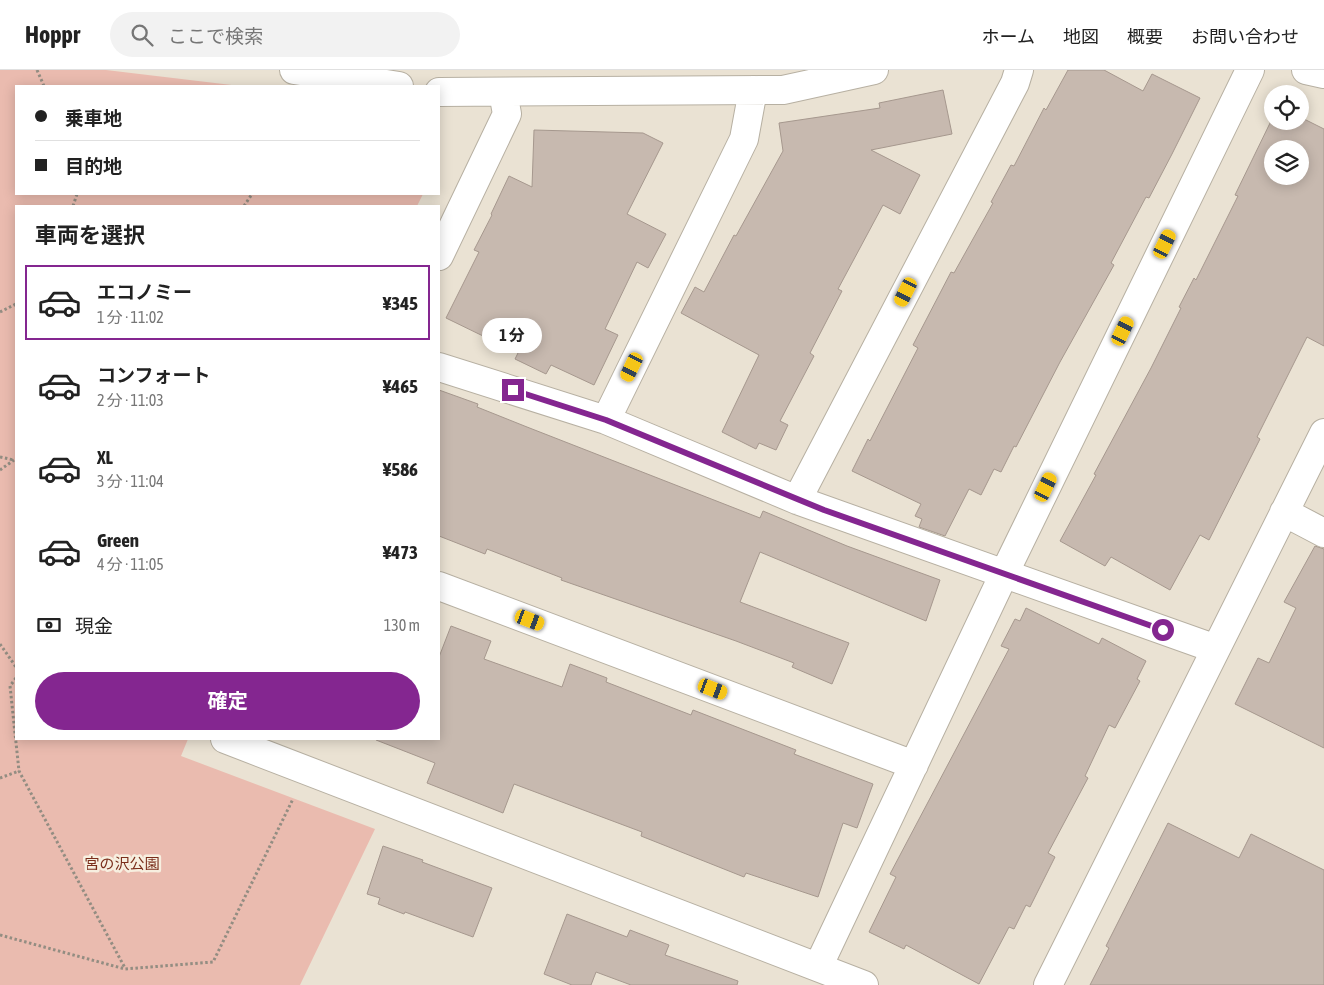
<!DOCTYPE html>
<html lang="ja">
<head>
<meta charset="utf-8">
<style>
	:root { --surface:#fff; --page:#f2f2f2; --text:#222; --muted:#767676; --line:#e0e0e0; --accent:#842690 }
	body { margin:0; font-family:"Asap Condensed","Noto Sans JP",sans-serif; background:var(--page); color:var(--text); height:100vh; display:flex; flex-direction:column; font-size:19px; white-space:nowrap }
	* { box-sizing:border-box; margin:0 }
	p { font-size:16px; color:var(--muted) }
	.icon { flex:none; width:28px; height:28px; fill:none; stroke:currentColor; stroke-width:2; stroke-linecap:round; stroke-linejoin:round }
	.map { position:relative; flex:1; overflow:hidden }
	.side { position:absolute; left:15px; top:135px; width:425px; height:535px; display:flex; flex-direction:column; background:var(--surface); border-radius:0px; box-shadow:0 2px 12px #0003 }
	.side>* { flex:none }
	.banner { position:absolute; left:15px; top:15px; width:425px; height:110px; border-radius:0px; box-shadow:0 2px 12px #0003; display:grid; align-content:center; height:110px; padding:0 20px; background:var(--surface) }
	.controls { position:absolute; left:1264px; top:15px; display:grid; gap:10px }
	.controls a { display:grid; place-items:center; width:45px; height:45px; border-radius:50%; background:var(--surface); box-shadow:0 2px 12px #0003; font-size:25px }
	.end { position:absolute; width:22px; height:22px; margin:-11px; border:6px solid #842690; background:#fff; box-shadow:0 0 0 2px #fff }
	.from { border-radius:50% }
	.bubble { position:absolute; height:35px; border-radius:18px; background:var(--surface); box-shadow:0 2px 12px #0003; font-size:16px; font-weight:700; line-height:35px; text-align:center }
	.car { position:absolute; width:15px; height:30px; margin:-15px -8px; border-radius:6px; box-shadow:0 0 4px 1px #0007; background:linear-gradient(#f5c518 24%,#345 0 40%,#f5c518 0 76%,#345 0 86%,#f5c518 0) }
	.banner b { display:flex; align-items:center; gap:18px; height:48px; font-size:19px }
	.banner b+b { border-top:1px solid var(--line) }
	.banner i { width:12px; height:12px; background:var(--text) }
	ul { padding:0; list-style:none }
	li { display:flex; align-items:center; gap:15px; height:75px; margin:0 10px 8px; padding:0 10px; border:2px solid transparent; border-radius:0px }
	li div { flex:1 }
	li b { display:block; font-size:19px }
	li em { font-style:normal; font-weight:700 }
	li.current { border-color:var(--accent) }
	li>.icon { width:45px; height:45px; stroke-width:1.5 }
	h2 { padding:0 20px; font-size:22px; line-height:60px }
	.pay { display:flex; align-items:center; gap:12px; height:55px; padding:0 20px; font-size:19px }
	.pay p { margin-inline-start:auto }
	.button { display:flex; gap:10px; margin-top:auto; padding:10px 20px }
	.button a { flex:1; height:58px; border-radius:30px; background:var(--accent); color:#fff; font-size:20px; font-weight:700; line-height:58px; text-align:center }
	header { display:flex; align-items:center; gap:30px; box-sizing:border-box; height:70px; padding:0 25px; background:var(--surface); border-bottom:1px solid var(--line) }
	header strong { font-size:24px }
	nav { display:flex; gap:28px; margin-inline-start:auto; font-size:18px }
	.search { width:350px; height:45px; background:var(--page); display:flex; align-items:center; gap:12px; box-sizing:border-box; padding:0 18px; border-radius:28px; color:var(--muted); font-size:19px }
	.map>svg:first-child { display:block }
	.green { fill:#eabbaf }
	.building { fill:#c7b9af; stroke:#a6988e; fill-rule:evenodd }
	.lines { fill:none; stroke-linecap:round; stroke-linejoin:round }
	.minor-casing { stroke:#b7b0a2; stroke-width:30 }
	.path { stroke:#938d82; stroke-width:3; stroke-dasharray:2.5 2.5; stroke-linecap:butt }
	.minor { stroke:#fff; stroke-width:28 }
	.route { stroke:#842690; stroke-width:6 }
	.labels { text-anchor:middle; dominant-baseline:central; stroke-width:5; stroke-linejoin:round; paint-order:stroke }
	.park-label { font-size:15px; fill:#7a2e1b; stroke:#f7efe0 }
</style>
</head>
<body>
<header>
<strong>Hoppr</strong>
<div class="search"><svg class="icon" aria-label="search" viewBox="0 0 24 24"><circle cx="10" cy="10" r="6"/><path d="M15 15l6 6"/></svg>ここで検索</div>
<nav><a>ホーム</a><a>地図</a><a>概要</a><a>お問い合わせ</a></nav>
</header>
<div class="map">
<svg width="1324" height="915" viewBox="0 0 1324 915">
	<rect width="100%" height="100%" fill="#eae2d3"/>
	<!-- green -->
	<path class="green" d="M0,0h106l134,16h-224v108h407l-6,12h-401v533h172l-7,17 194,73 -75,156h-300z"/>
	<!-- building -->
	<path class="building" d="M1068,0h36l39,21 9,-17 48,24 -28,56 -23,44 -3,-1 -35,66 3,2 -54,97 -44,85 -2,-1 -13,26 -7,-3 -13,26 -12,-6 -24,47 -26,-9 3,-8 -7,-3 6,-12 -69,-33 16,-32 2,2 48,-93 -5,-3 38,-73 3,1 39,-70 -2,-1 20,-37 3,1 30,-58 2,2z
		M943,20l9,44 -81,16 49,25 -20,39 -17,-9 -45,84 4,2 -32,62 4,3 -34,65 8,4 -12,25 -17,-7 -3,6 -34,-17 37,-77 -78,-42 14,-26 9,5 30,-57 2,1 47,-85 -4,-28 101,-15 -1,-5z
		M1300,47l24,12v217l-17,-9 -50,100 3,2 -51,101 -9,-5 -30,55 -59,-33 -6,9 -45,-25 36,-66 -2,-1 57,-106 30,-60 -2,-1 15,-29 2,2 42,-84 -3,-1 37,-76v2h28zM1272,79h28v27h-28z
		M534,60l109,3 20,10 -36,71 39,20 -18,34 -11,-6 -32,67 13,6 -24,50 -43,-20 -5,9 -31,-15 3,-6 -72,-35 33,-66 -5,-2 18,-35 -1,-1 18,-38 23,11z
		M439,320l39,14 -1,3 50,20 233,91 3,-7 84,35 93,34 -14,41 -166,-69 -20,50 109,41 -17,41 -40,-17 2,-4 -58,-22 -175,-61 1,-2 -75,-29 -2,5 -46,-18z
		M1315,476l9,3v199l-89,-44 23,-46 11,5 27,-55 -12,-6z
		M1026,538l73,36 3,-6 44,23 -9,18 3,2 -25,47 -6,-3 -24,51 3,2 -40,75 7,4 -25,50 -4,-2 -12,24 -5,-2 -30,57 -73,-39 -2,4 -35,-17 27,-55 -6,-3 119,-225 -8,-3 14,-27 5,2z
		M451,556l40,15 -7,18 78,28 8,-23 37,14 -1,4 85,33 2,-5 103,40 -2,4 79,30 -16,44 -14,-5 -25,74 -72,-24 -2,4 -103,-41 1,-4 -128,-48 -11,29 -76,-30 8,-20 -59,-23 1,-1h62v-82z
		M1168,753l71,35 12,-24 73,36v115h-234l19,-37 -3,-2z
		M383,776l40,14 -1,2 70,26 -19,49 -68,-25 -1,2 -26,-10 2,-6 -13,-4z
		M567,844l60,23 3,-7 39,15 -4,10 73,26 -1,4h-106l-35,-13 -5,13h-19l-28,-11z"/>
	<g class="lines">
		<!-- minor casing -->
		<g class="minor-casing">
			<path id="minor" d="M294,0l105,16
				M1306,0l18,4
				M439,22l344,-2 91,-20
				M439,186l68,-142 -4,-22
				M439,297l167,53 191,80 419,149
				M606,350l138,-281 9,-49
				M797,430l218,-417 4,-13
				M1284,442l40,21
				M439,516l475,179
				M225,669l639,246
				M818,897l186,-393 246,-504
				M1048,915l276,-552"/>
		</g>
		<!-- path -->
		<path class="path" d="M37,0l7,16
			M73,136l4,-12
			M244,136l8,-12
			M0,242l16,-8
			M0,387l14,3
			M0,400l14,-10
			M0,574l16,23
			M16,608l-6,8 9,85 106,197
			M0,708l19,-7
			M0,865l125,34 88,-7 80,-163"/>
		<!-- minor -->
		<use href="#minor" class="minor"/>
	</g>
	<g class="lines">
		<!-- route -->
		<path class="route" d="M513,320l93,30 218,90 339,120"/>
	</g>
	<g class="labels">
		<!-- park labels -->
		<g class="park-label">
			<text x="122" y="793">宮の沢公園</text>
		</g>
	</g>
</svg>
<div class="controls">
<a><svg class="icon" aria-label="locate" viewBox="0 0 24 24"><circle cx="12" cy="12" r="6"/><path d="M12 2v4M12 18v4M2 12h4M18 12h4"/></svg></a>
<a><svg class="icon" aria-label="layers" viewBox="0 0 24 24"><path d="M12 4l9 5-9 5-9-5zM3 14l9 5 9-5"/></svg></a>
</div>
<i class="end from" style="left:1163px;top:560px"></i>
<i class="end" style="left:513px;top:320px"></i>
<div class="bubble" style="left:482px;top:248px;width:60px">1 分</div>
<i class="car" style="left:1165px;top:174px;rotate:26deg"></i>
<i class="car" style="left:906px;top:222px;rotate:207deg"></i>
<i class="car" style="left:1123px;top:261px;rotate:26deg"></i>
<i class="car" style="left:632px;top:297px;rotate:206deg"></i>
<i class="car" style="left:1046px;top:417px;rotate:26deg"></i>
<i class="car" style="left:530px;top:550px;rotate:111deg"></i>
<i class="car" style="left:713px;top:619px;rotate:111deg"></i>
<div class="banner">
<b><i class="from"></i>乗車地</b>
<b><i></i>目的地</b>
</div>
<section class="side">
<h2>車両を選択</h2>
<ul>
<li class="current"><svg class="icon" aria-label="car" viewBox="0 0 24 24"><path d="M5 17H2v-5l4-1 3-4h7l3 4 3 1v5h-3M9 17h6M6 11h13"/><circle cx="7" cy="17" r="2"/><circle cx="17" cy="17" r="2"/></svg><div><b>エコノミー</b><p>1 分 · 11:02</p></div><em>¥345</em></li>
<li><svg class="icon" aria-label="car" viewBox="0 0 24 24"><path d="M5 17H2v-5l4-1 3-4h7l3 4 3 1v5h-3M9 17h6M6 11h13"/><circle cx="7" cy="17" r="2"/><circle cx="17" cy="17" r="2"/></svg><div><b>コンフォート</b><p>2 分 · 11:03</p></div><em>¥465</em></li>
<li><svg class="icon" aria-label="car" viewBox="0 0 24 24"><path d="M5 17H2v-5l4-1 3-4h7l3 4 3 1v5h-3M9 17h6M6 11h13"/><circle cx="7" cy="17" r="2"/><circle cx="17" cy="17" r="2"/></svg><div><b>XL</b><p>3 分 · 11:04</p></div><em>¥586</em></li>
<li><svg class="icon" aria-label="car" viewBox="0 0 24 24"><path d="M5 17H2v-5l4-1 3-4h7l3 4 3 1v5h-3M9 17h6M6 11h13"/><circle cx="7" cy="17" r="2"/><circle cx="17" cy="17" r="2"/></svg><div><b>Green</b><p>4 分 · 11:05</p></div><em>¥473</em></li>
</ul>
<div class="pay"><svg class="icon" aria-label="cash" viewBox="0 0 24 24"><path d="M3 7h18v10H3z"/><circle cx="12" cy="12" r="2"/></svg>現金<p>130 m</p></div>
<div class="button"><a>確定</a></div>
</section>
</div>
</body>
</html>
